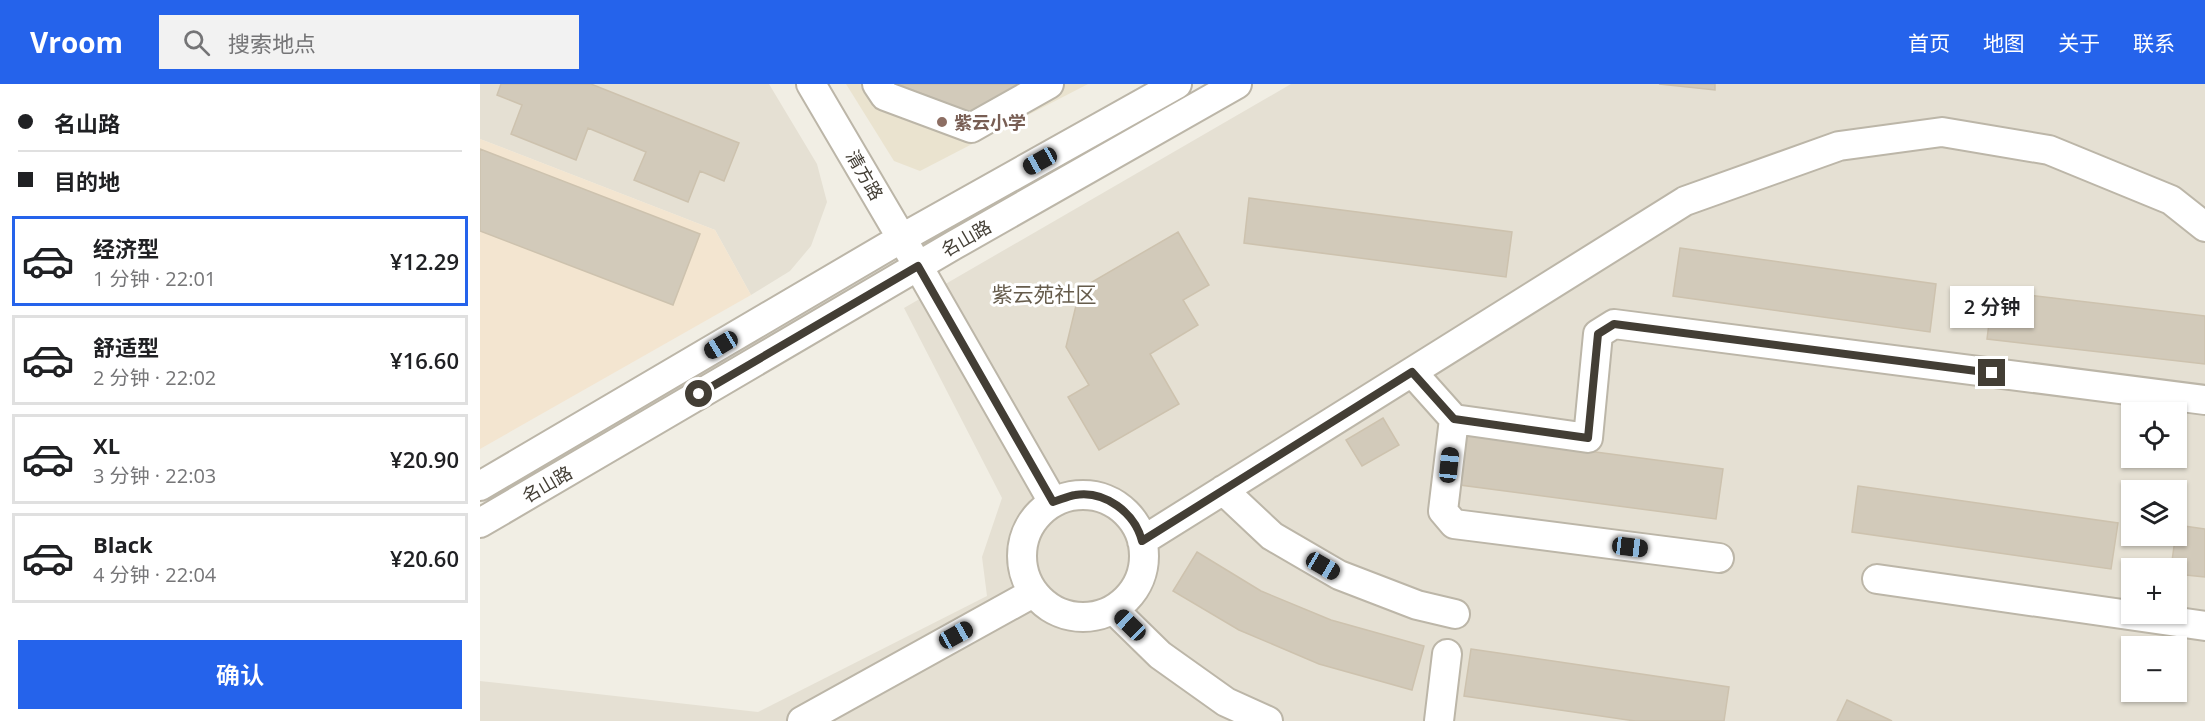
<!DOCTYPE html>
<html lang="zh">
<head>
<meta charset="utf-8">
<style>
	:root { --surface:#fff; --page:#f2f2f2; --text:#202124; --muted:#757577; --line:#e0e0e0; --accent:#2563eb }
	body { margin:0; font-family:"Open Sans","Noto Sans SC",sans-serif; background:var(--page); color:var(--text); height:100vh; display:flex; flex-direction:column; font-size:22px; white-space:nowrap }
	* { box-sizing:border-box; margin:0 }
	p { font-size:20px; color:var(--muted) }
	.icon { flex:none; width:33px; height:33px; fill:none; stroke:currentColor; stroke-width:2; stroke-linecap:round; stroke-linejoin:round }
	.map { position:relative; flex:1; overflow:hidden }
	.drawer { display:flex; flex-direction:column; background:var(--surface); width:480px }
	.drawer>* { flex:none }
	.hud { display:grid; align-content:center; height:132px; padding:0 18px; background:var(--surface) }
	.controls { position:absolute; left:1641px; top:318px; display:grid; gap:12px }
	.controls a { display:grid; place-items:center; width:66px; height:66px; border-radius:0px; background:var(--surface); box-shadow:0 2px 4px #0004; font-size:30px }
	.end { position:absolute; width:27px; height:27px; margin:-14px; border:8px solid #433e35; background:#fff; box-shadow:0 0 0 3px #fff }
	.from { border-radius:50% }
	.bubble { position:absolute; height:42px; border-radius:0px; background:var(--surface); box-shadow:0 2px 4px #0004; font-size:20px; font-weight:600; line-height:42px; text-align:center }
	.car { position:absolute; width:18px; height:36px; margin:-18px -9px; border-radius:8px; box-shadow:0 0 4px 2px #0007; background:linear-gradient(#222 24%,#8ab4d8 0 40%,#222 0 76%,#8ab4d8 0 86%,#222 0) }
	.hud b { display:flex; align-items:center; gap:21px; height:57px; font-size:22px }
	.hud b+b { border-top:2px solid var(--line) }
	.hud i { width:15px; height:15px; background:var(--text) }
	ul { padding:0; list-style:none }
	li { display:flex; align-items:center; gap:18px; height:90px; margin:0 12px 9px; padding:0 6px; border:3px solid var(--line); border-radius:0px }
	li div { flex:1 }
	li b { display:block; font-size:22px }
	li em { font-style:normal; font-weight:600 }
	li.current { border-color:var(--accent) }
	li>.icon { width:54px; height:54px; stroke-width:1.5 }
	.cta { display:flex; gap:12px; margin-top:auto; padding:12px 18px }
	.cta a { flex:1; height:69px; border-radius:0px; background:var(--accent); color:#fff; font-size:24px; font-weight:600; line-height:69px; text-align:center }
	header { display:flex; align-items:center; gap:36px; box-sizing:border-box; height:84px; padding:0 30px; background:var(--accent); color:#fff }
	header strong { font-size:28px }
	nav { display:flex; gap:33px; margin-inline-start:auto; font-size:21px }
	.search { width:420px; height:54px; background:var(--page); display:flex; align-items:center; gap:15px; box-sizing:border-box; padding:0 21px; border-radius:0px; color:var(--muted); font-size:22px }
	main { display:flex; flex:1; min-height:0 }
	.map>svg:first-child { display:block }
	.residential { fill:#e5e0d3; fill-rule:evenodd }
	.commercial { fill:#f3e5d0 }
	.education { fill:#eae3cf }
	.building { fill:#d2caba; stroke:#cdc2ae; stroke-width:1.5 }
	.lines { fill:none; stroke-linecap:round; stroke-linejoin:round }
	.minor-casing { stroke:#bcb6a8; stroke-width:32 }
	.minor { stroke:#fff; stroke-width:28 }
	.route { stroke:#433e35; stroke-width:8 }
	.education-dot { fill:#8d6e63; stroke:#fff; stroke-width:2 }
	.labels { text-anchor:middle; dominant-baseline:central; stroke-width:6; stroke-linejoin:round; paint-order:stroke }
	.education-label { font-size:18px; font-weight:bold; fill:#785e54; stroke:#fff; text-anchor:start }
	.street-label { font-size:18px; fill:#433e35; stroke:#fff }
	.quarter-label { font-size:21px; fill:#665c4c; stroke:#fff }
</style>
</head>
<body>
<header>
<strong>Vroom</strong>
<div class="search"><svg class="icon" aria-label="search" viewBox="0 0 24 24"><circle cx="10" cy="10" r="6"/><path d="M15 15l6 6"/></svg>搜索地点</div>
<nav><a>首页</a><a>地图</a><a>关于</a><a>联系</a></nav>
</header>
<main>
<section class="drawer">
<div class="hud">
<b><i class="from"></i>名山路</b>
<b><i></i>目的地</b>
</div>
<ul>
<li class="current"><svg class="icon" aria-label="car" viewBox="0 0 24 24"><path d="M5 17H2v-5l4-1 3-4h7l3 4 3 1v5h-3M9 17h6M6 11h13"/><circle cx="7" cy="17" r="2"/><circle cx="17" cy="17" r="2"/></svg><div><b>经济型</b><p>1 分钟 · 22:01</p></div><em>¥12.29</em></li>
<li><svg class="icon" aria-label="car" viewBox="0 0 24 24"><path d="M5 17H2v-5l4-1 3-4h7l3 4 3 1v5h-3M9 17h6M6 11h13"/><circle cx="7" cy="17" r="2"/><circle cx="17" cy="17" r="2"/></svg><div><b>舒适型</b><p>2 分钟 · 22:02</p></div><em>¥16.60</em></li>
<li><svg class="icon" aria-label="car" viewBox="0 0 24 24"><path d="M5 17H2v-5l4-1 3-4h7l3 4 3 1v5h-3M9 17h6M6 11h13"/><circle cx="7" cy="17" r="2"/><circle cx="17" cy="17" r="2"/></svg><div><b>XL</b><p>3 分钟 · 22:03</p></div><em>¥20.90</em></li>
<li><svg class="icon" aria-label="car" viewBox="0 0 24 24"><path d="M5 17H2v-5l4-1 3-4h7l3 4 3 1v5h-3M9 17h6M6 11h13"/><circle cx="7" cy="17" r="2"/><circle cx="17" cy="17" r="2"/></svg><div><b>Black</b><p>4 分钟 · 22:04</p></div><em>¥20.60</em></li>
</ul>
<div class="cta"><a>确认</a></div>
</section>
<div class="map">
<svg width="1725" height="637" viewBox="0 0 1725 637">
	<rect width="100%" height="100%" fill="#f1eee4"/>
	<!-- residential -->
	<path class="residential" d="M0,0h289l48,80 10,38 -16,44 -21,25 -39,24 -36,-65 -235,-91z
		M811,0h914v637h-1725v-40l278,31 229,-116 -5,-39 20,-59 -98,-190zM1652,328h44v46h-44zM1652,406h44v46h-44zM1652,484h44v46h-44zM1652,562h44v46h-44z"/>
	<!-- commercial -->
	<path class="commercial" d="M0,55l235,91 36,65 -271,154z"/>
	<!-- education -->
	<path class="education" d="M366,0h242l-168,87 -26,-10z"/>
	<!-- building -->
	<path class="building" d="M21,0h90l148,59 -15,38 -24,-10 -12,31 -54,-22 12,-28 -58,-24 -12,32 -65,-26 11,-29 -25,-10z
		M417,0h128l-53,29z
		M1179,0h56v6z
		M0,65l220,85 -27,71 -193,-74z
		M769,114l263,34 -6,45 -262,-34z
		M698,148l31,53 -26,15 15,25 -48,29 29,50 -80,46 -31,-53 21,-12 -23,-38 14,-58z
		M1200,164l256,36 -6,48 -257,-36z
		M1513,207l212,25v48l-218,-25z
		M903,334l16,27 -37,21 -16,-26z
		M987,351l256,34 -7,50 -256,-34z
		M1378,402l260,37 -7,46 -259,-37z
		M1697,441l28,4v48l-29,-3v-6h-5z
		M717,468l64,39 70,29 93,26 -12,44 -93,-26 -80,-34 -66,-39z
		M991,565l258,38 -5,34h-89l-171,-25z
		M1367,616l45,21h-55z"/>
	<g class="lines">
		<!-- minor casing -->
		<g class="minor-casing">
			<path id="minor" d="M331,0l107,182 135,236
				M397,0l8,12 86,32 78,-44
				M932,288l42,47 134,19 10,-104 16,-10 591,76
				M974,335l-11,92 11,13 265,34
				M0,402l422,-248 275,-154
				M743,406l49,46 67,39 78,30 38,9
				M542 472a61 61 0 1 1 122 0a61 61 0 1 1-122 0Z
				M0,439l474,-278 283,-161
				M662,457l543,-340 154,-55 103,-14 107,18 122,50 34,27
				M1397,495l328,47
				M634,526l46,45 66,47 42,19
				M322,637l231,-128
				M959,637l8,-67"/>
		</g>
		<!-- minor -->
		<use href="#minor" class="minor"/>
	</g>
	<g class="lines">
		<!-- route -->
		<path class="route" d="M219,310l219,-128 135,236c7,-2 15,-6 22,-7 30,-5 60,18 67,46l270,-169 42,47 134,19 10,-104 16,-10 378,49"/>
	</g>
	<!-- markers -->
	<circle class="education-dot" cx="462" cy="38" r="6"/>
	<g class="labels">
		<!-- education labels -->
		<g class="education-label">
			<text x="474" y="38">紫云小学</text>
		</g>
		<!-- street labels -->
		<g class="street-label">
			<text transform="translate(385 91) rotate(60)">清方路</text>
			<text transform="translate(486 154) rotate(-30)">名山路</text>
			<text transform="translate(67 400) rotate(-30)">名山路</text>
		</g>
		<!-- quarter labels -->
		<g class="quarter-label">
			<text x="564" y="210">紫云苑社区</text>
		</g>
	</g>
</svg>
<div class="controls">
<a><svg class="icon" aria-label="locate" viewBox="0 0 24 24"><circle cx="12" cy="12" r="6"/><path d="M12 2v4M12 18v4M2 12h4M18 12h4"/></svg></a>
<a><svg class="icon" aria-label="layers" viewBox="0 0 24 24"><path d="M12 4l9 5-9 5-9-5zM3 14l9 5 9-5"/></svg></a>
<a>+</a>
<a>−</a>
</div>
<i class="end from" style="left:219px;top:310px"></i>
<i class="end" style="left:1512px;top:289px"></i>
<div class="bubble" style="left:1470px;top:202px;width:84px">2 分钟</div>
<i class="car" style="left:560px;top:77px;rotate:241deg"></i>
<i class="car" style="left:241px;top:261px;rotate:239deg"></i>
<i class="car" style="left:969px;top:381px;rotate:6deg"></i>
<i class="car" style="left:1150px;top:463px;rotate:97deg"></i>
<i class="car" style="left:843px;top:482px;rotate:120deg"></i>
<i class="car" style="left:650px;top:541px;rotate:314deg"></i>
<i class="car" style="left:476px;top:551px;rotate:61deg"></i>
</div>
</main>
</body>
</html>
